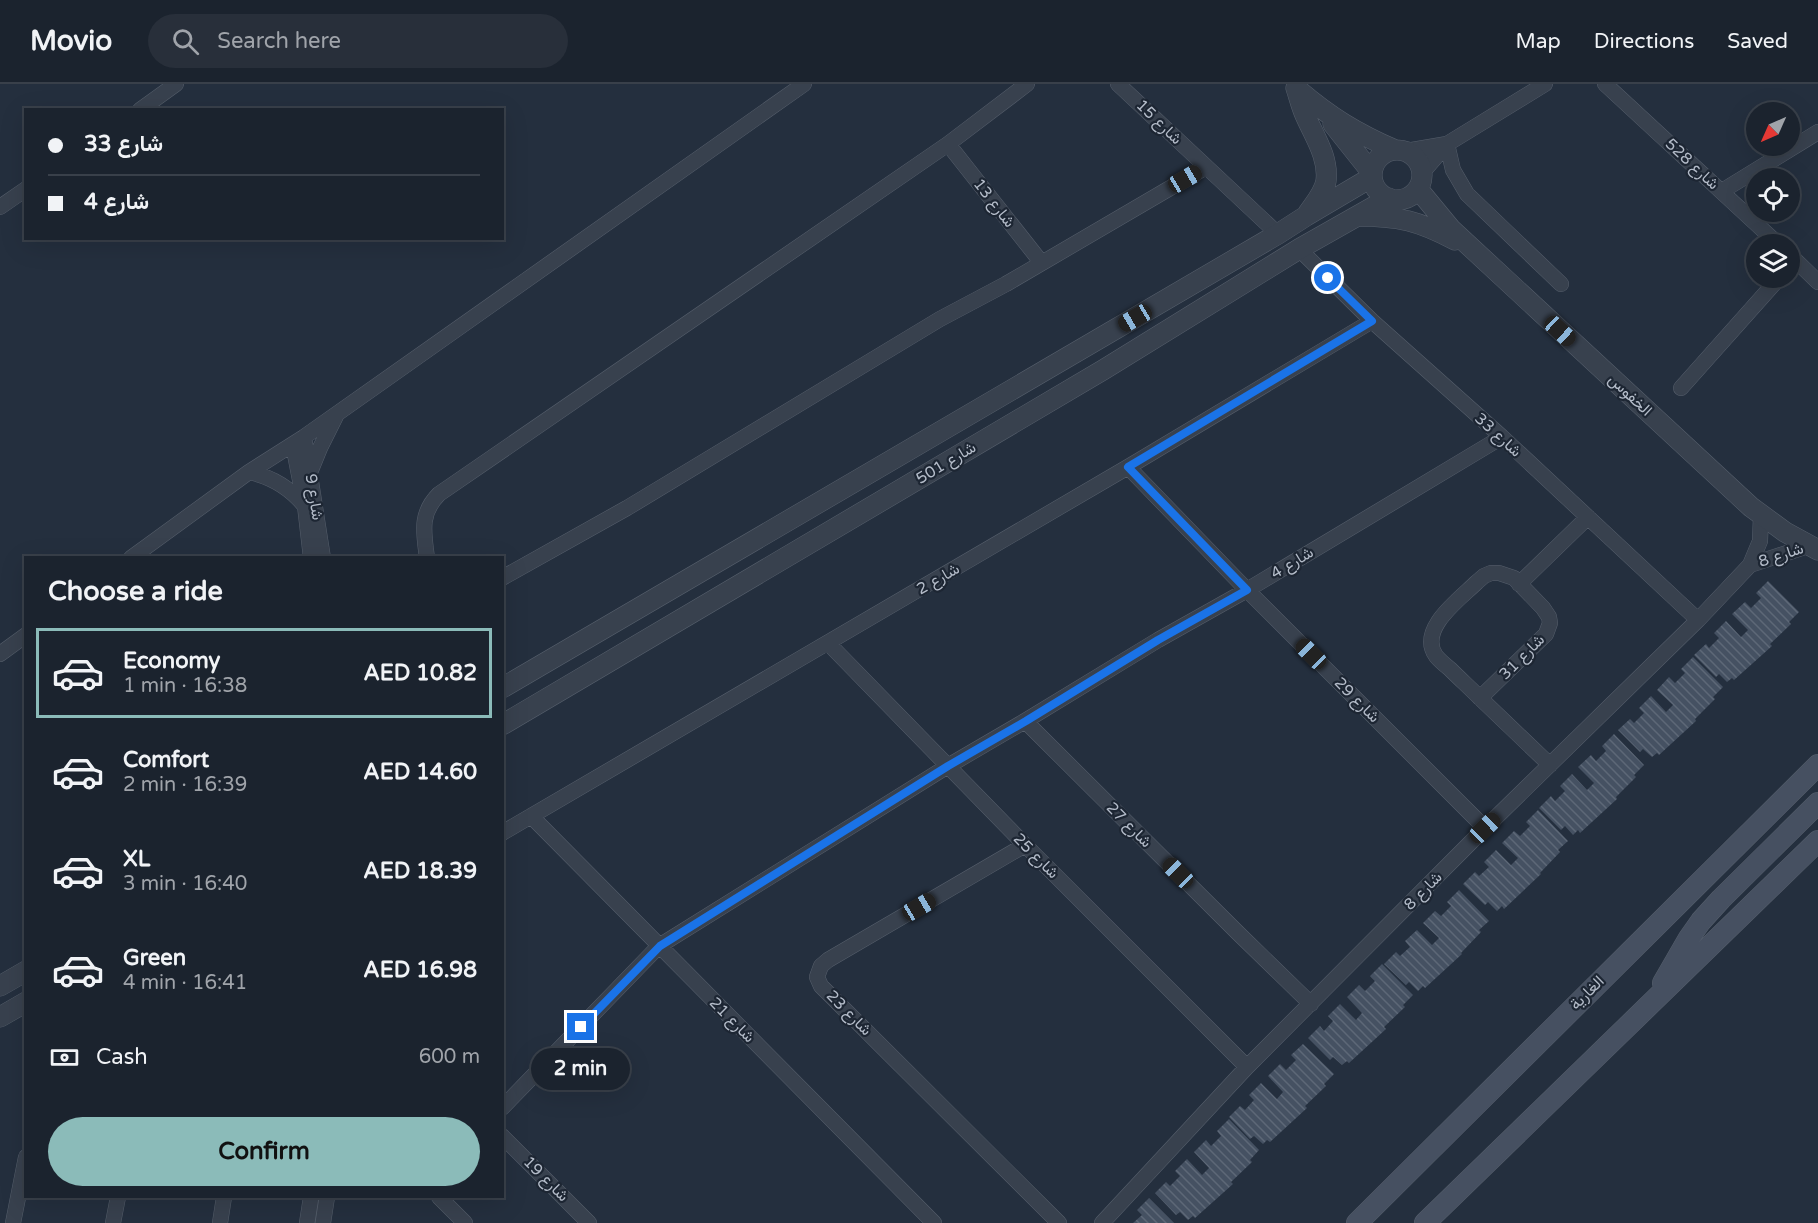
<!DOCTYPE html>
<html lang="en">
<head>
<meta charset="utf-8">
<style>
	:root { --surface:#1b232e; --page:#282f3a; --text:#f1f3f6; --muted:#a0a4aa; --line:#39404a; --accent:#8bbbb9 }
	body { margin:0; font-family:"Varela Round",Vazirmatn,sans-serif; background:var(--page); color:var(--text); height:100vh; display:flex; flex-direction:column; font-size:22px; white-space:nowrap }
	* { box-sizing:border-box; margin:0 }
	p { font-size:20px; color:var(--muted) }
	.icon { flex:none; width:33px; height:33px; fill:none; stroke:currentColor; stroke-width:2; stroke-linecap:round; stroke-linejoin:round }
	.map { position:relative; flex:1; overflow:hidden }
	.panel { position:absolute; left:24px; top:472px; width:480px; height:642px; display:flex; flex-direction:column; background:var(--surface); border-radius:0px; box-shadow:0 6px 24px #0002,0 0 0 2px var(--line) }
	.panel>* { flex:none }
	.top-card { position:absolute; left:24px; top:24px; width:480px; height:132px; border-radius:0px; box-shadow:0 6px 24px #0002,0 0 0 2px var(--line); display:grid; align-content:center; height:132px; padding:0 24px; background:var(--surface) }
	.needle { width:39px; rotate:225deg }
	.buttons { position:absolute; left:1746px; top:18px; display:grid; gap:12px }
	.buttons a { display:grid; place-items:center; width:54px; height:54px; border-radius:50%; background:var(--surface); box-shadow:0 6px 24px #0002,0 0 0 2px var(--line); font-size:30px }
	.end { position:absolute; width:27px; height:27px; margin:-14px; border:8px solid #1a73e8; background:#fff; box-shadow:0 0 0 3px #fff }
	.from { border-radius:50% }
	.bubble { position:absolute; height:42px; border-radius:21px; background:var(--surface); box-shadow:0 6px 24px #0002,0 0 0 2px var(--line); font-size:20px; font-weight:800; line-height:42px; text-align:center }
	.car { position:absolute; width:18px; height:36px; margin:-18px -9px; border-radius:8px; box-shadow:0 0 4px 2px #0007; background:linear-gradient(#222 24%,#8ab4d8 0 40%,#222 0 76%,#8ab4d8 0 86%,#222 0) }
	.top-card b { display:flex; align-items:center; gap:21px; height:57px; font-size:22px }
	.top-card b+b { border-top:2px solid var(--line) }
	.top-card i { width:15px; height:15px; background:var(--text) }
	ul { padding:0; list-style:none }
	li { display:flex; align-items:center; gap:18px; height:90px; margin:0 12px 9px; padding:0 12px; border:3px solid transparent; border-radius:0px }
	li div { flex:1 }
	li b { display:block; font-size:22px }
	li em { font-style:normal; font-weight:800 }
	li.selected { border-color:var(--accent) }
	li>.icon { width:54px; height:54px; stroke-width:1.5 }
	h2 { padding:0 24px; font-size:27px; line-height:72px }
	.pay { display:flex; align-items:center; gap:15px; height:66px; padding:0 24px; font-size:22px }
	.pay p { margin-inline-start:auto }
	.primary-button { display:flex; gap:12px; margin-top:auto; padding:12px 24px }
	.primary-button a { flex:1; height:69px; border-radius:36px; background:var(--accent); color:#111; font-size:24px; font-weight:800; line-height:69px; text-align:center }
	header { display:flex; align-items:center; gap:36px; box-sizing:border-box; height:84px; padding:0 30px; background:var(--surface); border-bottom:2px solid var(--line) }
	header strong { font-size:28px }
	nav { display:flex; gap:33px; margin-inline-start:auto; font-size:21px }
	.search { width:420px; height:54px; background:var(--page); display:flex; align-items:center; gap:15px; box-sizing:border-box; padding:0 21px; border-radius:33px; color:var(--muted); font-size:22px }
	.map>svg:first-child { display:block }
	.building { fill:url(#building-back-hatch) }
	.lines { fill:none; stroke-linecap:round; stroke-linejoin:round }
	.minor-casing { stroke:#565f6c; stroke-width:16 }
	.tertiary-casing { stroke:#565f6c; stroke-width:21 }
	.secondary-casing { stroke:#565f6c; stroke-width:22 }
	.minor { stroke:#38414e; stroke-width:15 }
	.tertiary { stroke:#38414e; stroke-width:20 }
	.secondary { stroke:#465061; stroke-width:21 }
	.route { stroke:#1a73e8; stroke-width:8 }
	.labels { text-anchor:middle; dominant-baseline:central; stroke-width:4.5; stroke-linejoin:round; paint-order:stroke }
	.street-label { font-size:16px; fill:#b4bcc9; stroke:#1d2633 }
</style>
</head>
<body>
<header>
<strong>Movio</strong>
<div class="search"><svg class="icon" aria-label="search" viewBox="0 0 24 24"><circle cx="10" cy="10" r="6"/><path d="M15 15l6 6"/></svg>Search here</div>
<nav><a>Map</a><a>Directions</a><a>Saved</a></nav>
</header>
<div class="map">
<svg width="1818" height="1139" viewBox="0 0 1818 1139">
	<defs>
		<pattern id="building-back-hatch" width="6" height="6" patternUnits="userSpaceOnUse" patternTransform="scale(1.5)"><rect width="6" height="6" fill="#455162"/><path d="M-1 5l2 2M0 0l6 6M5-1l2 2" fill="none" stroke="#5d6877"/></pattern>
	</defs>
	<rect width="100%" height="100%" fill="#242f3e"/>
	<!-- building -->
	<path class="building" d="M1768,497l31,31 -10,10 2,2 -21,20 2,2 -38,34 -2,-2 -5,4 -8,-8 -3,3 -22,-22 12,-11 3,4 10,-10 -5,-5 12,-12 15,16 7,-7 -16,-16 13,-12 6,6 10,-10 -5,-5z
		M1693,573l30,30 -10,10 2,2 -20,20 1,2 -37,34 -2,-2 -5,4 -9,-8 -3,3 -22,-22 12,-11 4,4 10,-10 -5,-5 12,-12 15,16 7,-7 -16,-15 12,-13 6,6 10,-10 -4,-4z
		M1614,650l30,31 -10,10 2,2 -20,20 1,2 -37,34 -2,-3 -5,5 -8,-9 -4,4 -22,-22 12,-12 4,5 10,-10 -5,-5 12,-12 15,16 7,-7 -16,-16 13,-12 5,6 10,-10 -4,-5z
		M1538,726l30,31 -10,9 2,2 -20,21 1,1 -37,35 -2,-3 -5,5 -9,-9 -3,3 -22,-21 12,-12 4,4 10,-9 -5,-5 12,-12 15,15 7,-7 -16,-15 12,-12 6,5 10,-10 -4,-4z
		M1459,806l30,31 -10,9 2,2 -20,21 1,1 -37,34 -2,-2 -5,5 -9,-9 -3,3 -22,-21 12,-12 4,4 10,-9 -5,-6 12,-11 15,15 7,-7 -16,-15 12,-12 6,5 10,-10 -4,-4z
		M1382,880l31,31 -10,10 2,2 -21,20 2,2 -37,34 -2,-2 -5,4 -9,-8 -3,3 -22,-22 12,-12 4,5 9,-10 -5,-5 12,-12 16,16 6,-7 -15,-16 12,-12 6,6 10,-10 -5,-5z
		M1303,960l31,30 -10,10 2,2 -21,20 2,2 -37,34 -3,-2 -4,4 -9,-8 -4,3 -21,-22 11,-11 5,4 9,-10 -5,-5 12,-12 16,16 6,-7 -15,-16 12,-12 6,6 10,-10 -5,-5z
		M1229,1035l30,31 -9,10 2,2 -21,20 2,2 -38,34 -2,-2 -5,4 -8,-8 -4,3 -21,-22 11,-11 4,4 10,-10 -5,-5 12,-12 15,16 7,-7 -15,-16 12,-12 5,6 10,-10 -4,-5z
		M1149,1114l25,25h-41l9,-8 -5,-5z"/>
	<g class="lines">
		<!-- minor casing -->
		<g class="minor-casing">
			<path id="minor" d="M1118,0l160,150
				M1605,0l173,160
				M140,26l36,-26
				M948,60l93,118
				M1447,60l6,26 14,24 94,90
				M1406,67l41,-7
				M1422,89l25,-29 98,-60
				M1722,107l96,-59
				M0,123l26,-18
				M1299,165l73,72 130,116 196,183
				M1790,171l28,27
				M1681,304l98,-110
				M304,353l19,121
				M293,360l12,62 6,52
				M1128,383l119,123 238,238
				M311,386l9,-22 16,-32
				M249,388c23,5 40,15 55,33
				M131,474l118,-86 55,-35 500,-353
				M427,474c-3,-25 -8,-44 12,-64l509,-350 79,-60
				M1750,481l61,-20
				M1491,489h8l15,5 29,30 6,9 1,6 -4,11 -66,64c-10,-10 -20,-19 -30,-29 -5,-4 -10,-8 -14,-13 -19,-27 24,-57 41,-74l7,-6z
				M502,494l125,-70 313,-189 66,-35 200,-117
				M1519,500l69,-67
				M828,559l197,202 222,222
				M0,570l26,-19
				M1480,614l70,67
				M1025,637l214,213 72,70
				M531,732l403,407
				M502,749l626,-366 244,-146
				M1025,761l-197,115 -7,6 -4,11 4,9 238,237
				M502,1024l157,-162 289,-180 77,-45 133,-81 89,-50 255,-153
				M502,1052l87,87
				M439,1113l26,26
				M13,1139l13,-66
				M113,1139l5,-26
				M220,1139l4,-26
				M307,1139l4,-26
				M323,1139l4,-26
				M1102,1139l145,-156 238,-239 213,-208 52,-55 10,-24 1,-26"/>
		</g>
		<!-- tertiary casing -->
		<g class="tertiary-casing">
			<path id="tertiary" d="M1296,4c3,9 5,18 9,27 9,21 24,42 21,66 -2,12 -11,22 -18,32
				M1296,4c32,28 60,45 99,62
				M1333,40l39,49
				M1372 91a25 25 0 1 1 50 0a25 25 0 1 1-50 0Z
				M1418,105l33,40 300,278 34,25 33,18
				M1357,132c42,0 62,5 98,24
				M502,604l776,-454 28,-18 66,-39
				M502,641l601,-355 196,-121 90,-51
				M0,902l26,-15
				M0,933l26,-15"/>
		</g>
		<!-- secondary casing -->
		<g class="secondary-casing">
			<path id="secondary" d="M1663,899l26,-45 12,-17 20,-22 97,-96
				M1357,1139l461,-458
				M1425,1139l393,-382"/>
		</g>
		<!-- minor -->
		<use href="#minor" class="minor"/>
		<!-- tertiary -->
		<use href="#tertiary" class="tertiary"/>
		<!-- secondary -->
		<use href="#secondary" class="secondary"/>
	</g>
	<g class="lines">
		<!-- route -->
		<path class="route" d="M581,943l79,-81 288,-180 78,-45 132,-81 89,-50 -119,-123 244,-146 -44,-43"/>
	</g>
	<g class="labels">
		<!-- street labels -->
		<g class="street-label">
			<text transform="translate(1159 38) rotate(44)">شارع 15</text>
			<text transform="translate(1692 80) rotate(43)">شارع 528</text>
			<text transform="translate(994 119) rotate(52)">شارع 13</text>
			<text transform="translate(1630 311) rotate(43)">الخفوس</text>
			<text transform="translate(1498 351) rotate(42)">شارع 33</text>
			<text transform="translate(946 379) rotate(-31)">شارع 501</text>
			<text transform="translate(314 413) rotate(81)">شارع 9</text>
			<text transform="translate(1781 471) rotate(-18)">شارع 8</text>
			<text transform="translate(1292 479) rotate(-31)">شارع 4</text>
			<text transform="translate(938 495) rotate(-30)">شارع 2</text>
			<text transform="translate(1522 573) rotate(-45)">شارع 31</text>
			<text transform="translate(1357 616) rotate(45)">شارع 29</text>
			<text transform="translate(1129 741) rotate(45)">شارع 27</text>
			<text transform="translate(1036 772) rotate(45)">شارع 25</text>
			<text transform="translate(1423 807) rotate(-45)">شارع 8</text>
			<text transform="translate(1587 909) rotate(-45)">الغارية</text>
			<text transform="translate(849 929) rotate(45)">شارع 23</text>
			<text transform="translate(732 936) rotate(45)">شارع 21</text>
			<text transform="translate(546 1095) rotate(45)">شارع 19</text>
		</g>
	</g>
</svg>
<div class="buttons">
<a><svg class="needle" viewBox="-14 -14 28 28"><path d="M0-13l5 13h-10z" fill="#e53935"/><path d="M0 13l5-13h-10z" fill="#a0a4aa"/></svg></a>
<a><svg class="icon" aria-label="locate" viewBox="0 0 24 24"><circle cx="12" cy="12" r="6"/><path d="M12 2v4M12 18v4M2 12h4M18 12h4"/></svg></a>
<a><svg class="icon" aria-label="layers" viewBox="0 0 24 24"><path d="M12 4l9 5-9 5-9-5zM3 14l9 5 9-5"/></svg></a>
</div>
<i class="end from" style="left:1328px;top:194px"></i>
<i class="end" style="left:581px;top:943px"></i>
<div class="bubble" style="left:531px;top:964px;width:99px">2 min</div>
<i class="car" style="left:1185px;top:95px;rotate:60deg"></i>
<i class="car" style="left:1135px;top:234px;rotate:240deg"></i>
<i class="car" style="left:1560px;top:247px;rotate:133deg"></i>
<i class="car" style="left:1311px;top:570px;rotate:315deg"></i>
<i class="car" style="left:1485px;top:744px;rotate:46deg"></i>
<i class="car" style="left:1178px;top:789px;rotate:315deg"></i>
<i class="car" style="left:919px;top:823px;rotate:60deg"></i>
<div class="top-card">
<b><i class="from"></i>شارع 33</b>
<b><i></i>شارع 4</b>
</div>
<section class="panel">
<h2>Choose a ride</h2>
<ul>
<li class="selected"><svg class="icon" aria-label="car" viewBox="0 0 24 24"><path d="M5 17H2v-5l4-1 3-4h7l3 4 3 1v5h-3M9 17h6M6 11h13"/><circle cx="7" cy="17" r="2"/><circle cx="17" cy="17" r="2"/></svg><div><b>Economy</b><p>1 min · 16:38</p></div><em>AED 10.82</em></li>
<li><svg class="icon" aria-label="car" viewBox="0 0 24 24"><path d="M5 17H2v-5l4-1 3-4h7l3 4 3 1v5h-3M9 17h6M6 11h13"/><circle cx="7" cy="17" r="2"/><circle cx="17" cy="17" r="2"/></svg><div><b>Comfort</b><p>2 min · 16:39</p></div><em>AED 14.60</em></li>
<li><svg class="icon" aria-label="car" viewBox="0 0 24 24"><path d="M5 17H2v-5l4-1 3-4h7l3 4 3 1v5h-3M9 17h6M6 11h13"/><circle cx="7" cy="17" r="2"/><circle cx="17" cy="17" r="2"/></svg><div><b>XL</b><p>3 min · 16:40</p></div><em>AED 18.39</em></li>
<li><svg class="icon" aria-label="car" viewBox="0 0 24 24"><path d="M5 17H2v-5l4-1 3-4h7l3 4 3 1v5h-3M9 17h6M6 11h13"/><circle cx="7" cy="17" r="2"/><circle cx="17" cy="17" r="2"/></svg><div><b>Green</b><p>4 min · 16:41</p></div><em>AED 16.98</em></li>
</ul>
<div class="pay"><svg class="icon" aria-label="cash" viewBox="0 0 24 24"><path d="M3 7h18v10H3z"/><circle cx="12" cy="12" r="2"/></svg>Cash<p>600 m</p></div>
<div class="primary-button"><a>Confirm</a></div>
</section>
</div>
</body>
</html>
